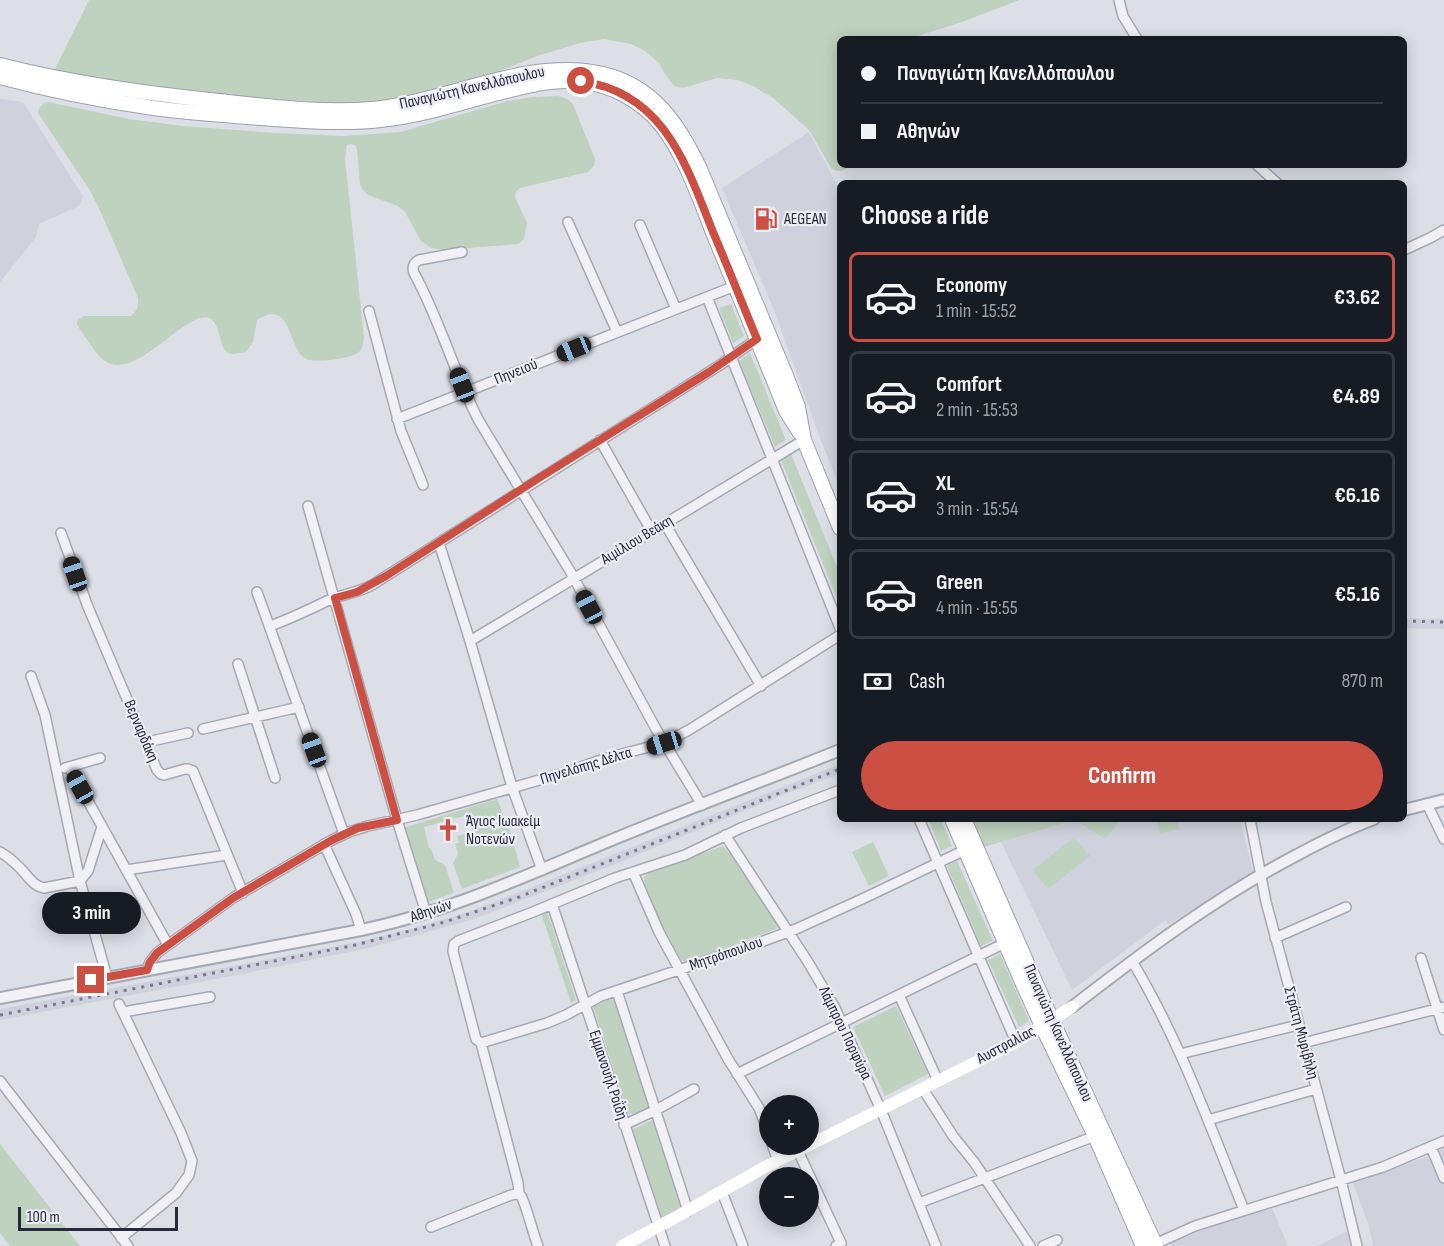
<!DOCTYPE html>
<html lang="en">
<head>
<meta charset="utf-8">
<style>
	:root { --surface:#171b24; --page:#20242c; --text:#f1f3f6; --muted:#9ea1a6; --line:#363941; --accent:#cb5043 }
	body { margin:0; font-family:"Sofia Sans Condensed",sans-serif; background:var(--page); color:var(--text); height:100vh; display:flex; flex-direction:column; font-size:22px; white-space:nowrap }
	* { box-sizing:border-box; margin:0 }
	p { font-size:20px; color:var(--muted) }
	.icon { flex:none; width:33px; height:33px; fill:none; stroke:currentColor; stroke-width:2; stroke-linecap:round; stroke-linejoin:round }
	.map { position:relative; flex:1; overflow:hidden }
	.details { position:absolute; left:837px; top:180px; width:570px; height:642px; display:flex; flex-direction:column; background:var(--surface); border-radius:9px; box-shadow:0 3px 15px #0003 }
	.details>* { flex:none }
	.top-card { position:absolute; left:837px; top:36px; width:570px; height:132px; border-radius:9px; box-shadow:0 3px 15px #0003; display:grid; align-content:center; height:132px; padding:0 24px; background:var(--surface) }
	.tools { position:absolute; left:759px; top:1095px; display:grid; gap:12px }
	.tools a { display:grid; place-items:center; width:60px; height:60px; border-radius:50%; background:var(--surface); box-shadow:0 3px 15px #0003; font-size:30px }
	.scale { position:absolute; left:18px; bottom:15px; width:160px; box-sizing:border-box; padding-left:6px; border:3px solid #272a3d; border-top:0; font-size:16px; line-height:21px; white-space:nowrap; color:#272a3d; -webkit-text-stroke:4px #edeef5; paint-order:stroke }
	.end { position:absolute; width:27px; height:27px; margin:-14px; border:8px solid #cb5043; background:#fff; box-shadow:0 0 0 3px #fff }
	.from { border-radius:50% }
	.bubble { position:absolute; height:42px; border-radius:21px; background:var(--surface); box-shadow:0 3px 15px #0003; font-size:20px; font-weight:700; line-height:42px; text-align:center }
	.car { position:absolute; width:18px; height:36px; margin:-18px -9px; border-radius:8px; box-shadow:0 0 4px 2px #0007; background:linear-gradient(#222 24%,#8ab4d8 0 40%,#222 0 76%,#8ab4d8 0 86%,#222 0) }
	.top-card b { display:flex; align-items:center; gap:21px; height:57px; font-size:22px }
	.top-card b+b { border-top:2px solid var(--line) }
	.top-card i { width:15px; height:15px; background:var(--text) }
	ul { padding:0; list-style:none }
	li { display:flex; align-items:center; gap:18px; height:90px; margin:0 12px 9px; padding:0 12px; border:3px solid var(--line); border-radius:9px }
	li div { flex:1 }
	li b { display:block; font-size:22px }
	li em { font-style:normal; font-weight:700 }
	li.active { border-color:var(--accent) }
	li>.icon { width:54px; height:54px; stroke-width:1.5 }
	h2 { padding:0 24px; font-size:27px; line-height:72px }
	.pay { display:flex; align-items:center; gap:15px; height:66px; padding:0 24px; font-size:22px }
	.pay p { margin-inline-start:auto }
	.primary-button { display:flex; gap:12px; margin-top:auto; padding:12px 24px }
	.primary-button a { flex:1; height:69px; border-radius:36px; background:var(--accent); color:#fff; font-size:24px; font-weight:700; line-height:69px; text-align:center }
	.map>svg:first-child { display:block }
	.built { fill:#cfd1dc }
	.green { fill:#bfd1bf }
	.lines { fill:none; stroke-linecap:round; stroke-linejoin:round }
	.minor-casing { stroke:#a6a9b4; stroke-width:12 }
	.tertiary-casing { stroke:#a6a9b4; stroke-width:14 }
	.primary-casing { stroke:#9da0b2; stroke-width:16 }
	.minor { stroke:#f0f0f5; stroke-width:9 }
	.tertiary { stroke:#f0f0f5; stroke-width:10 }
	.secondary { stroke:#fff; stroke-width:12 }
	.primary { stroke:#fff; stroke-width:14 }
	.rail { stroke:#777a90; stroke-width:3; stroke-dasharray:3 6; stroke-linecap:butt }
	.route { stroke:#cb5043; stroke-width:8 }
	.labels { text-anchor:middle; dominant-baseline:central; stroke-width:4.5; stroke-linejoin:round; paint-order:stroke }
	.street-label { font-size:16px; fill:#272a3d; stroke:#edeef5 }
	.poi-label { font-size:16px; fill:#272a3d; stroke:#edeef5; text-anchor:start }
</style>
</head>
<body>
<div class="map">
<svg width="1444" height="1246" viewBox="0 0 1444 1246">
	<rect width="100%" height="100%" fill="#dddfe7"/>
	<!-- built -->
	<path class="built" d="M0,99l23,3 60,94 -4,10 -40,18 -3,13 -36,45z
		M809,132l31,58v299l-20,-51 -46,-128 -52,-122z
		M1404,618l40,1v10l-40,-1z
		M840,764v10l-57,21 -170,70 -142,55 -102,28 -122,25 -247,47v-11l255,-47 111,-22 56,-14 43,-13 52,-20z
		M1122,819h118l13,52 -85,54 -2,-5 -94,70 -71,-148 75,-22 29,19z
		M1444,1148v98h-71l-4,-20 -16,-43 73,-26z
		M1272,1208l16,38h-116l-2,-3 58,-22z
		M1347,1231l4,15h-33z"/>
	<!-- green -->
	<path class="green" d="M89,0h930l-57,22 -54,17h-68v126h12c-7,5 -14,9 -21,3l-20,-35 -5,-6 -33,-29 -18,-11 -17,-7 -21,-2 -34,10 -9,-2 -11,-15 -4,-8 -14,-12 -14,-7 -27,-5 -24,4 -43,13 -52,21 -81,20 -33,5 -40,1 -142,-10 -136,-20z
		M558,96l9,3 6,5 22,55 -1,7 -6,6 -68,16 -4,4 -1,5 12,26 -3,16 -6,5 -75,6 -12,-2 -10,-7 -16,-29 -7,-6 -30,-11 -5,-5 -3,-5 -3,-35 -2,-5 -4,-1 -4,1 -2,13 19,180c-1,4 -1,9 -4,13 -6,8 -45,12 -54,8 -18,-9 -14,-63 -49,-39l-4,22 -7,10 -14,2 -6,-2c-6,-8 -7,-28 -15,-33 -22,-14 -74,64 -106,42 -8,-5 -20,-25 -26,-33l-2,-4 1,-4 6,-4h46c8,-5 8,-9 8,-18l-36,-83 -11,-23 -53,-79c1,-7 4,-9 10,-11l81,17 54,7 92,7 69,3 56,-4 108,-31 25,-4z
		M731,304l13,32 -11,7 -14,-35z
		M750,353l36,87 -11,7 -36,-86z
		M791,454l49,120v32l-59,-146z
		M497,799l15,38 8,30 -58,22 -9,-26 5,-9 -3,-10 4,-1 -2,-7 16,-5 -5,-16 -44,12 5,21h2l4,12 10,5 9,28 -26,9 -25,-74z
		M928,819h13l11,27 -11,5z
		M973,819h149l-17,20 -30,-19 -91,27z
		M1156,819h21l2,10 -19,5z
		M1074,837l16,19 -42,33 -15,-19z
		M873,842l16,34 -20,10 -17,-34z
		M723,846c20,20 39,54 55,79v3l-89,33h-6l-4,-4c-8,-16 -36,-65 -35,-80l5,-5z
		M957,861l36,80 -12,5 -34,-80z
		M547,911l29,89 -5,3 -30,-90z
		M1000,954l29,67 -10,6 -31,-67z
		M614,998l36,110 -17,6 -5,-1 -35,-107z
		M896,1006l32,68 -43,22 -32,-69z
		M653,1120l29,87 -20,11 -29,-89z
		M0,1144l80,102h-70l-10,-13z"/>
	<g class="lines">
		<!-- minor casing -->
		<g class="minor-casing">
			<path id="minor" d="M1119,0l4,16 14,23
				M1257,165l20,18
				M568,222l49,110
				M640,225l36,84
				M1404,250l26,-12 14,-8
				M462,252l-43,8c-6,3 -7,7 -5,13 26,47 40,100 65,148l91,150 86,158 46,76
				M707,297l133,331
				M369,311l32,120 22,54
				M397,419l338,-133
				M600,440l52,92
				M308,506l89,314 29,93
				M665,524l96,162
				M61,533l27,74 69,163 4,4 3,1 21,-6h3l5,2 50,122
				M439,543l31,98 42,146 30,83
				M257,592l87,242
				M270,626c20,-7 38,-16 57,-25 15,-7 31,-8 45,-16l348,-220 37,-26
				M470,641l334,-201
				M238,664l37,114
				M31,676l14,39 35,166 27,96
				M203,729l96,-22
				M147,742l41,-9
				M69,767l99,178
				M65,768l35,-10
				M1427,804l17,35
				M919,819l97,223
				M1250,819l16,83 75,278 16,66
				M725,835l83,127 27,46 46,102 55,136
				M324,844l32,70 5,16
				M0,852c7,4 14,10 20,16 8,8 13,18 24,20l36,-7 8,-10 14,-44
				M126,870l101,-15
				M633,872l26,60 69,127 31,49 11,28
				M552,904l113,342
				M1275,938l71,-31
				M1421,958l23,72
				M1132,961c47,78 78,165 112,249
				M147,970l3,-8 7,-9 76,-55 99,-58 17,-8 19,-6 49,-11 147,-42 43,-15 57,-15 25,-13 151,-95
				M617,991l71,220
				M899,995l39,86
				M119,1004l62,129 11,28 -3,14 -13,18 -55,45
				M123,1012l87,-15
				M481,1043l66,-20 19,-8 35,-19 149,-50 46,-17 64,-29 105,-50
				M1303,1043l141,-36
				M1180,1054l118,-29
				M737,1074l268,-131
				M0,1081l128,165
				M923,1089l30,47 21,26 56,84
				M1208,1120l108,-31
				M624,1125l32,-15 38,-21
				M772,1144l6,17
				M1431,1147l13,31
				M798,1151l43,92 -5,3
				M722,1192l21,54
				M519,1194l-1,-11 -37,-140 -5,-4 -21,-80 -2,-8 1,-7 4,-3 75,-29 82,-34 70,-23 56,-27 99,-38
				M919,1203l176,-67
				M431,1227l80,-32c4,-1 7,-2 10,1 4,5 13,41 17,50
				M1155,1244l40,-18 188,-59 61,-26
				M1043,1246l14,-6"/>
		</g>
		<!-- tertiary casing -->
		<g class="tertiary-casing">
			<path id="tertiary" d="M1404,810l40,-10
				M0,998l361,-68c84,-17 162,-53 241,-86 79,-33 159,-62 238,-94
				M1072,1007c71,-55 143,-109 223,-151 26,-14 52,-27 79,-37"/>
		</g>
		<!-- primary casing -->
		<g class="primary-casing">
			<path id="primary" d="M0,65c75,19 151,29 228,37 47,5 97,11 144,7 76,-7 156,-53 231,-35 51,12 76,51 97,95l87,209 11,29 6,33 36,88
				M0,77c48,13 98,23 147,30 33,5 66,7 100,10 44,3 90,8 134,3 40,-4 79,-17 117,-27 24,-6 49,-13 74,-12 31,1 59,14 81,35 30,30 47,85 63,124 24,57 47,114 70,171l14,22
				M952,819l70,163 20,44 53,110 48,110
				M964,819l88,201 104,226"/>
		</g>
		<!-- minor -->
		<use href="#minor" class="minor"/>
		<!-- tertiary -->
		<use href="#tertiary" class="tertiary"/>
		<!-- secondary -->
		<path class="secondary" d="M622,1246l56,-30 87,-49 251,-125 56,-35"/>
		<!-- primary -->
		<use href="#primary" class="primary"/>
		<!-- rail -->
		<path class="rail" d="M1404,621l40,1
			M0,1015l351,-69 94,-24 74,-25 321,-128"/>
	</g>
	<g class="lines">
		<!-- route -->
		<path class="route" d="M91,980l56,-10 3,-8 7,-9 76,-55 99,-58 26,-12 39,-8 -62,-222 22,-6 29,-16 153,-98 170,-106 48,-33c-15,-36 -29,-72 -44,-107 -27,-68 -49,-139 -132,-151"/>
	</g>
	<!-- icons -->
	<defs>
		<g id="fuel-bare" transform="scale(1.8)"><path d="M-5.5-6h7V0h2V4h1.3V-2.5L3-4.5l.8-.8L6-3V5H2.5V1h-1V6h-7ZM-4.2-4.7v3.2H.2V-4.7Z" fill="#cb5043" stroke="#edeef5" stroke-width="2.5" paint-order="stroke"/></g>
		<g id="church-bare" transform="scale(1.8)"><path d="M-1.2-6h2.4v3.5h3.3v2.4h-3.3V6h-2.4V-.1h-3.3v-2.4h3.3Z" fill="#cb5043" stroke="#edeef5" stroke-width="2.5" paint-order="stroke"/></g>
	</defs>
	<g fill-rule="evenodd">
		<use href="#fuel-bare" x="766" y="219"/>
		<use href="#church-bare" x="448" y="830"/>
	</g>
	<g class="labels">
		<!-- street labels -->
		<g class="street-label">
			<text transform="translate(472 88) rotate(-13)">Παναγιώτη Κανελλόπουλου</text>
			<text transform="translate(516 372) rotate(-22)">Πηνειού</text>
			<text transform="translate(637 540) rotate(-31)">Αιμίλιου Βεάκη</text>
			<text transform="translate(141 731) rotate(67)">Βερναρδάκη</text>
			<text transform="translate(586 766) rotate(-17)">Πηνελόπης Δέλτα</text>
			<text transform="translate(431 911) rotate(-19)">Αθηνών</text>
			<text transform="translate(726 954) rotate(-19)">Μητρόπουλου</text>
			<text transform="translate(845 1033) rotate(64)">Λάμπρου Πορφύρα</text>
			<text transform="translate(1058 1033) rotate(66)">Παναγιώτη Κανελλόπουλου</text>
			<text transform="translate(1301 1033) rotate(75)">Στράτη Μυριβήλη</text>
			<text transform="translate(1006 1045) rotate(-28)">Αυστραλίας</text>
			<text transform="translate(608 1075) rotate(72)">Εμμανουήλ Ροΐδη</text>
		</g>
		<!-- poi labels -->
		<g class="poi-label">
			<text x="784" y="219">AEGEAN</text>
			<text x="466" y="821">Άγιος Ιωακείμ<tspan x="466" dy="18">Νοτενών</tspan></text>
		</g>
	</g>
</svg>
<div class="tools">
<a>+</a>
<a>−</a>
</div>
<div class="scale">100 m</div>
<i class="end from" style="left:581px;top:81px"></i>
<i class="end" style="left:91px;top:980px"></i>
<div class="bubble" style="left:42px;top:892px;width:99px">3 min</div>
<i class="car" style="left:574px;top:349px;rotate:248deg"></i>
<i class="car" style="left:462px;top:385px;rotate:339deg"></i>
<i class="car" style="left:75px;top:574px;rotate:341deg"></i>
<i class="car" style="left:589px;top:607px;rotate:332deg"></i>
<i class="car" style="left:664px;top:743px;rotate:253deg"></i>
<i class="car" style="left:314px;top:750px;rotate:340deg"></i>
<i class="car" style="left:80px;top:787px;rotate:331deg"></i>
<div class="top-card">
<b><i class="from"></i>Παναγιώτη Κανελλόπουλου</b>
<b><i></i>Αθηνών</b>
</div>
<section class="details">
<h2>Choose a ride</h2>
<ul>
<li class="active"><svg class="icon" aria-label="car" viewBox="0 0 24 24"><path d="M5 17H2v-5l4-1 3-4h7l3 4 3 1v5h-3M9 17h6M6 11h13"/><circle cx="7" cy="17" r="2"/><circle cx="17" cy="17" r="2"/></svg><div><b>Economy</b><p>1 min · 15:52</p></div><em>€3.62</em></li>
<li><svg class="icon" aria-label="car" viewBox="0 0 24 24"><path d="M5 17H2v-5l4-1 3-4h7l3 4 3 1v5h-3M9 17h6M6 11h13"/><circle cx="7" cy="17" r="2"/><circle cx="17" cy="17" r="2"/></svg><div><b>Comfort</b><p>2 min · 15:53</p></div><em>€4.89</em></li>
<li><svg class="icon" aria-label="car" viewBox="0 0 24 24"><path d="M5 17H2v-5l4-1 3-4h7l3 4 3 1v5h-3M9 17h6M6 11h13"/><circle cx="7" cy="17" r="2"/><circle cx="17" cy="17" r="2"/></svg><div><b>XL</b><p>3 min · 15:54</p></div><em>€6.16</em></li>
<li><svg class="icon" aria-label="car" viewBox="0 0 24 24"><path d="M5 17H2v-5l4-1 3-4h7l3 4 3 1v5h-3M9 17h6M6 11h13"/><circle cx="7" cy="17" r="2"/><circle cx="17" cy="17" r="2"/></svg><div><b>Green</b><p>4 min · 15:55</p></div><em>€5.16</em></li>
</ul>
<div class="pay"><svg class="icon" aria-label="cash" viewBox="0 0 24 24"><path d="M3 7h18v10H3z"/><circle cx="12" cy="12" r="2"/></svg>Cash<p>870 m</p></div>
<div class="primary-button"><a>Confirm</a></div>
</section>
</div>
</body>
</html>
